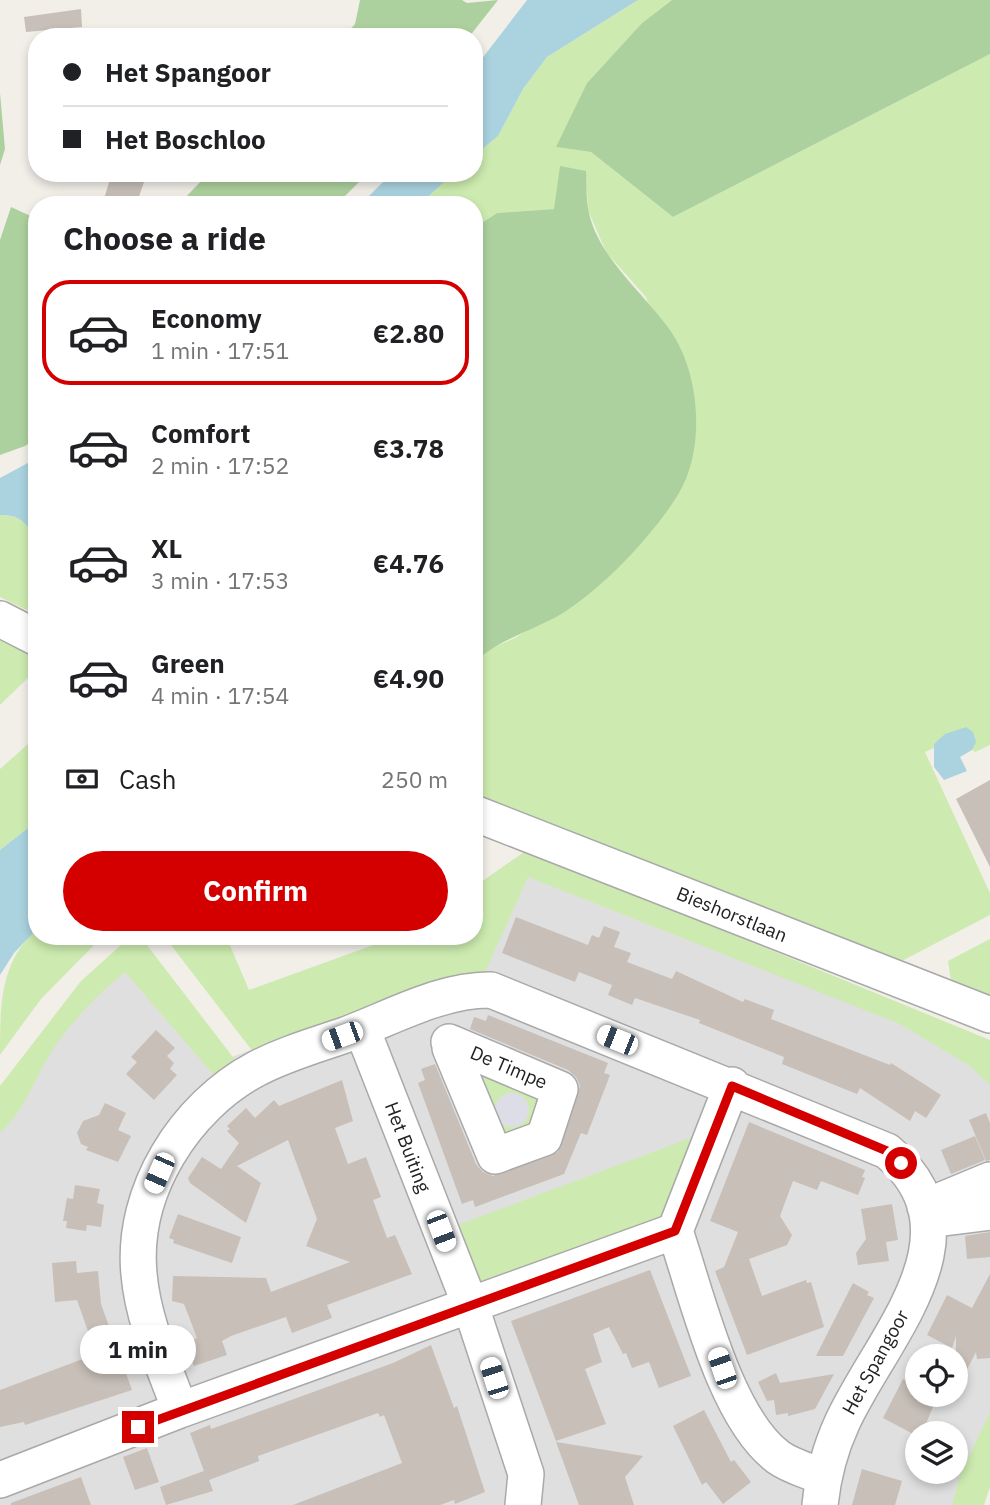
<!DOCTYPE html>
<html lang="en">
<head>
<meta charset="utf-8">
<style>
	:root { --surface:#fff; --page:#f6f6f6; --text:#202124; --muted:#757577; --line:#e0e0e0; --accent:#d40000 }
	body { margin:0; font-family:"IBM Plex Sans",sans-serif; background:var(--page); color:var(--text); height:100vh; display:flex; flex-direction:column; font-size:26px; white-space:nowrap }
	* { box-sizing:border-box; margin:0 }
	p { font-size:23px; color:var(--muted) }
	.icon { flex:none; width:38px; height:38px; fill:none; stroke:currentColor; stroke-width:2; stroke-linecap:round; stroke-linejoin:round }
	.map { position:relative; flex:1; overflow:hidden }
	.side { position:absolute; left:28px; top:196px; width:455px; height:749px; display:flex; flex-direction:column; background:var(--surface); border-radius:28px; box-shadow:0 4px 10px #0003 }
	.side>* { flex:none }
	.top-card { position:absolute; left:28px; top:28px; width:455px; height:154px; border-radius:28px; box-shadow:0 4px 10px #0003; display:grid; align-content:center; height:154px; padding:0 35px; background:var(--surface) }
	.tools { position:absolute; left:905px; top:1344px; display:grid; gap:14px }
	.tools a { display:grid; place-items:center; width:63px; height:63px; border-radius:50%; background:var(--surface); box-shadow:0 4px 10px #0003; font-size:35px }
	.end { position:absolute; width:32px; height:32px; margin:-16px; border:9px solid #d40000; background:#fff; box-shadow:0 0 0 4px #fff }
	.from { border-radius:50% }
	.bubble { position:absolute; height:49px; border-radius:24px; background:var(--surface); box-shadow:0 4px 10px #0003; font-size:23px; font-weight:700; line-height:49px; text-align:center }
	.car { position:absolute; width:21px; height:42px; margin:-21px -10px; border-radius:9px; box-shadow:0 0 5px 2px #0007; background:linear-gradient(#fff 24%,#345 0 40%,#fff 0 76%,#345 0 86%,#fff 0) }
	.top-card b { display:flex; align-items:center; gap:24px; height:66px; font-size:26px }
	.top-card b+b { border-top:2px solid var(--line) }
	.top-card i { width:18px; height:18px; background:var(--text) }
	ul { padding:0; list-style:none }
	li { display:flex; align-items:center; gap:21px; height:105px; margin:0 14px 10px; padding:0 21px; border:4px solid transparent; border-radius:28px }
	li div { flex:1 }
	li b { display:block; font-size:26px }
	li em { font-style:normal; font-weight:700 }
	li.active { border-color:var(--accent) }
	li>.icon { width:63px; height:63px; stroke-width:1.5 }
	h2 { padding:0 35px; font-size:32px; line-height:84px }
	.pay { display:flex; align-items:center; gap:18px; height:77px; padding:0 35px; font-size:26px }
	.pay p { margin-inline-start:auto }
	.cta { display:flex; gap:14px; margin-top:auto; padding:14px 35px }
	.cta a { flex:1; height:80px; border-radius:42px; background:var(--accent); color:#fff; font-size:28px; font-weight:700; line-height:80px; text-align:center }
	.map>svg:first-child { display:block }
	.residential { fill:#e0dfdf; fill-rule:evenodd }
	.grass { fill:#cdebb0 }
	.forest { fill:#add19e }
	.plaza { fill:#dddde8 }
	.water { fill:#aad3df }
	.building { fill:#c7bfb8 }
	.lines { fill:none; stroke-linecap:round; stroke-linejoin:round }
	.minor-casing { stroke:#a9a9a9; stroke-width:38 }
	.minor { stroke:#fff; stroke-width:35 }
	.route { stroke:#d40000; stroke-width:9 }
	.labels { text-anchor:middle; dominant-baseline:central; stroke-width:7; stroke-linejoin:round; paint-order:stroke }
	.street-label { font-size:19px; fill:#222; stroke:#fff }
</style>
</head>
<body>
<div class="map">
<svg width="990" height="1505" viewBox="0 0 990 1505">
	<rect width="100%" height="100%" fill="#f2efe9"/>
	<!-- residential -->
	<path class="residential" d="M521,861l469,196v407l-15,41h-975v-399l132,-155 89,110 252,-94zM917,1356h39v39h-39zM917,1433h39v39h-39z"/>
	<!-- grass -->
	<path class="grass" d="M638,0h34l-30,23 -55,60 -30,64 34,5 82,65 317,-163v691l-15,7 -17,-15 -33,15 65,141v22l-94,49 -422,-168v-133l13,-13 28,-12 88,-56 49,-54 28,-37 12,-35 -46,-159 -40,-45 -18,-42 -2,-39 -32,38 -57,4 -23,15v-23h-55l35,-32h20v-17l24,-20 25,-47 24,-32z
		M0,515c50,-1 37,66 37,100l-37,-18z
		M0,633l37,18v18l-37,36z
		M37,736v85l-37,29v-81z
		M527,850l463,190v45l-20,-19 -70,-42 -372,-147 -47,104 -224,76 -93,-121h62l23,54 149,-54h76v-49z
		M37,929v7h66l-62,63 -41,56c0,-50 0,-93 37,-126z
		M131,936h9l99,129 -21,15 -93,-108c-27,22 -54,50 -73,79 -18,28 -27,60 -52,82v-47l81,-105z
		M990,939v64l-38,-16 -4,-26z
		M458,1052l98,40 -14,43 -45,14z
		M701,1134l-34,90 -196,70 -24,-65z
		M990,1412v75l-6,18h-32l8,-29z"/>
	<!-- forest -->
	<path class="forest" d="M360,0h102l5,3 31,-3 -29,37h-126l12,-13z
		M672,0h318v54l-317,163 -82,-65 -35,-5 31,-64 55,-60z
		M0,93l5,56 -5,16z
		M560,166l26,5c1,12 0,25 2,37 8,48 55,84 82,122 30,43 36,117 9,163 -24,40 -73,92 -113,118 -29,19 -67,27 -92,52v-435l23,-15 57,-4z
		M209,173h159l-32,32h-158z
		M11,207l26,12v219l-12,8 -25,9v-215z"/>
	<!-- plaza -->
	<path class="plaza" d="M495 1110a17 17 0 1 1 34 0a17 17 0 1 1-34 0Z"/>
	<!-- water -->
	<path class="water" d="M527,0h111l-91,57 -24,32 -25,47 -24,20v-87z
		M392,173h62l-35,32h-59z
		M37,458v86c-9,-19 -14,-29 -37,-29v-37z
		M966,727l7,5 3,10 -4,8 -12,7 7,14 -23,9 -10,-13v-23l11,-10z
		M37,821v108l-23,24 -14,22v-125z"/>
	<!-- building -->
	<path class="building" d="M81,9l1,18 -56,5 -2,-15z
		M112,173l32,9 -8,23h-34z
		M990,780v87l-34,-68z
		M516,917l72,28 4,-10 7,3 5,-12 16,6 -6,15 17,6 -4,9 45,17 4,-8 67,31 2,-3 29,11 -3,9 119,46 1,-2 50,32 -15,23 -11,-7 -5,10 -50,-33 -3,6 -75,-30 2,-7 -85,-34 1,-3 -65,-22 -3,7 -24,-10 4,-10 -33,-13 -4,10 -73,-29z
		M488,1015l120,48 -4,10 6,2 -23,60 -6,-2 -17,41 -89,33 -2,-7 -11,4 -44,-121 7,-3 -4,-11 14,-5 41,100 7,8 10,4 65,-24 22,-66 -4,-9 -8,-7 -98,-41 4,-12 12,4z
		M156,1030l19,18 -8,8 7,7 -4,6 7,6 -23,25 -28,-26 11,-12 -6,-5z
		M342,1080l11,41 -18,7 13,36 18,-7 15,40 -8,3 14,38 8,-3 17,39 -85,31 5,13 -40,15 -6,-16 -55,19 -9,5 5,14 -33,11 -9,-23 12,-5 -13,-34 -12,-3 1,-25 93,2 5,14 79,-30 -44,-16 11,-27 -29,-79 -51,26 24,17 -15,40 -56,-40 -2,-5 14,-21 19,12 18,-26 -12,-12 3,-2 -3,-3 19,-18 9,10 19,-18 5,6z
		M105,1103l21,10 -8,17 13,6 -13,26 -32,-12 2,-3 -7,-3 -4,-11 6,-12 16,-6z
		M986,1113l4,10v37l-4,1 -17,-41z
		M749,1122l116,48 -3,7 3,1 -7,17 -37,-14 -4,9 -24,-9 -13,35 12,19 -5,10 -38,14 13,37 44,-16 1,3 4,-1 13,45 -77,28 -32,-84 9,-4 14,-35 -28,-11z
		M975,1136l10,24 -34,14 -10,-24z
		M75,1185l25,4 -3,14 7,2 -3,22 -14,-2 -1,6 -20,-3 1,-7h-4l4,-23 6,1z
		M892,1204l6,36 -12,2 3,19 -31,4 -2,-12 10,-14 -5,-30z
		M178,1214l63,23 -9,26 -59,-20 1,-3 -5,-2z
		M990,1232v25l-23,2 -2,-23z
		M76,1261l1,12 21,-2 3,33 31,86 -107,35 -1,-3 -24,5v-37l96,-36 -19,-54 -22,2 -3,-39z
		M650,1270l41,106 -32,12 -10,-26 -17,6 -6,-15 -3,1 -14,-27 -16,7 9,28 -17,7 21,55 -50,17 -45,-120z
		M990,1274v84l-13,1 -1,-7 -20,39v-55l-4,12 -25,-13 20,-40 25,13z
		M853,1283l16,9 -2,3 7,3 -31,58h-27z
		M431,1345l23,63 3,-2 28,86 -30,12 -1,-4 -14,5h-147l109,-42 -18,-48 -4,2 -2,-4 -120,43 1,5 -50,19 4,11 -47,14 -6,-18 44,-16 -14,-38 20,-8 1,4 182,-66z
		M776,1373l4,10 54,-9 -19,35 -27,7v-3l-12,2 -2,-15 -7,1 -9,-19z
		M903,1379l14,7v9h21l-16,38 -5,3 -34,-18z
		M704,1410l27,52 3,-2 17,22 -28,22 -17,-22 -4,3 -29,-59z
		M556,1442l87,14 -18,21 9,28h-55z
		M147,1448l12,34 -24,8 -12,-33z
		M862,1469l40,12 -7,24h-43z
		M81,1477l10,28h-80v-2z"/>
	<g class="lines">
		<!-- minor casing -->
		<g class="minor-casing">
			<path id="minor" d="M0,619l37,19
				M474,813l516,202
				M362,1029l109,278 55,167 -3,31
				M449,1042l111,47 -16,49 -49,18 -45,-108
				M925,1207l65,-27
				M928,1220l62,-8
				M675,1231c22,64 49,185 103,226 12,9 31,14 45,20
				M180,1410c-16,-44 -37,-89 -41,-136 -8,-83 46,-167 117,-205 28,-15 60,-24 89,-34 46,-17 97,-46 146,-45l396,161c100,83 -7,188 -45,272 -12,26 -19,53 -22,82
				M0,1480l180,-70 495,-179 57,-146"/>
		</g>
		<!-- minor -->
		<use href="#minor" class="minor"/>
	</g>
	<g class="lines">
		<!-- route -->
		<path class="route" d="M138,1427l537,-196 57,-145 155,65 14,12"/>
	</g>
	<g class="labels">
		<!-- street labels -->
		<g class="street-label">
			<text transform="translate(732 914) rotate(22)">Bieshorstlaan</text>
			<text transform="translate(509 1067) rotate(23)">De Timpe</text>
			<text transform="translate(408 1147) rotate(69)">Het Buiting</text>
			<text transform="translate(875 1362) rotate(-61)">Het Spangoor</text>
		</g>
	</g>
</svg>
<div class="tools">
<a><svg class="icon" aria-label="locate" viewBox="0 0 24 24"><circle cx="12" cy="12" r="6"/><path d="M12 2v4M12 18v4M2 12h4M18 12h4"/></svg></a>
<a><svg class="icon" aria-label="layers" viewBox="0 0 24 24"><path d="M12 4l9 5-9 5-9-5zM3 14l9 5 9-5"/></svg></a>
</div>
<i class="end from" style="left:901px;top:1163px"></i>
<i class="end" style="left:138px;top:1427px"></i>
<div class="bubble" style="left:80px;top:1325px;width:116px">1 min</div>
<i class="car" style="left:342px;top:1036px;rotate:250deg"></i>
<i class="car" style="left:617px;top:1040px;rotate:292deg"></i>
<i class="car" style="left:159px;top:1173px;rotate:204deg"></i>
<i class="car" style="left:441px;top:1231px;rotate:159deg"></i>
<i class="car" style="left:722px;top:1368px;rotate:341deg"></i>
<i class="car" style="left:494px;top:1378px;rotate:342deg"></i>
<div class="top-card">
<b><i class="from"></i>Het Spangoor</b>
<b><i></i>Het Boschloo</b>
</div>
<section class="side">
<h2>Choose a ride</h2>
<ul>
<li class="active"><svg class="icon" aria-label="car" viewBox="0 0 24 24"><path d="M5 17H2v-5l4-1 3-4h7l3 4 3 1v5h-3M9 17h6M6 11h13"/><circle cx="7" cy="17" r="2"/><circle cx="17" cy="17" r="2"/></svg><div><b>Economy</b><p>1 min · 17:51</p></div><em>€2.80</em></li>
<li><svg class="icon" aria-label="car" viewBox="0 0 24 24"><path d="M5 17H2v-5l4-1 3-4h7l3 4 3 1v5h-3M9 17h6M6 11h13"/><circle cx="7" cy="17" r="2"/><circle cx="17" cy="17" r="2"/></svg><div><b>Comfort</b><p>2 min · 17:52</p></div><em>€3.78</em></li>
<li><svg class="icon" aria-label="car" viewBox="0 0 24 24"><path d="M5 17H2v-5l4-1 3-4h7l3 4 3 1v5h-3M9 17h6M6 11h13"/><circle cx="7" cy="17" r="2"/><circle cx="17" cy="17" r="2"/></svg><div><b>XL</b><p>3 min · 17:53</p></div><em>€4.76</em></li>
<li><svg class="icon" aria-label="car" viewBox="0 0 24 24"><path d="M5 17H2v-5l4-1 3-4h7l3 4 3 1v5h-3M9 17h6M6 11h13"/><circle cx="7" cy="17" r="2"/><circle cx="17" cy="17" r="2"/></svg><div><b>Green</b><p>4 min · 17:54</p></div><em>€4.90</em></li>
</ul>
<div class="pay"><svg class="icon" aria-label="cash" viewBox="0 0 24 24"><path d="M3 7h18v10H3z"/><circle cx="12" cy="12" r="2"/></svg>Cash<p>250 m</p></div>
<div class="cta"><a>Confirm</a></div>
</section>
</div>
</body>
</html>
